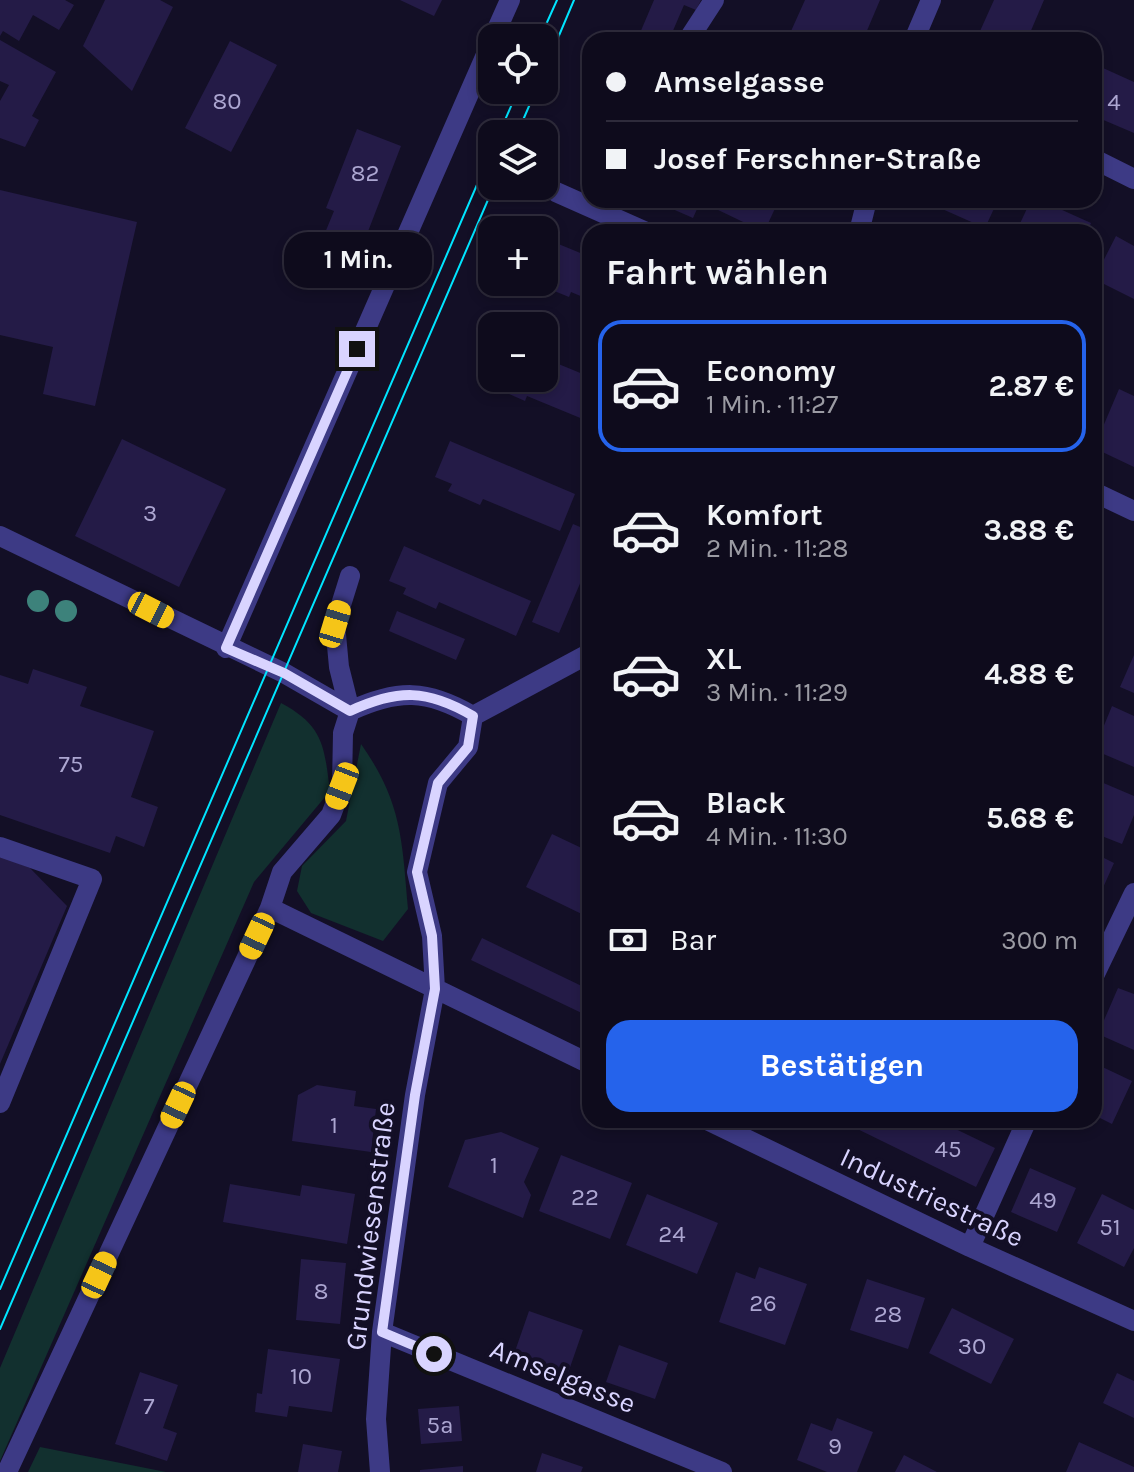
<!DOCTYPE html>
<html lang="de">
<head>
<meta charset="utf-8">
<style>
	:root { --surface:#0e0b1c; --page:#171425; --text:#f1f3f6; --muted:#9b9ba3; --line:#2e2b3b; --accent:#2563eb }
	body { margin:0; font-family:Karla,sans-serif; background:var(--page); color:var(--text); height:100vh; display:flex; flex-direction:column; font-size:30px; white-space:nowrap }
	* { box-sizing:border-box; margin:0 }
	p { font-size:26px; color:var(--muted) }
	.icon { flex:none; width:44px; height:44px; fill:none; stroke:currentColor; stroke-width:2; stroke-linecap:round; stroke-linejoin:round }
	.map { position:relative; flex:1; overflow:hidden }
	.panel { position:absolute; left:582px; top:224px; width:520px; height:904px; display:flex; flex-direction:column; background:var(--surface); border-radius:24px; box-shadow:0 4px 12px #0003,0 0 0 2px var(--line) }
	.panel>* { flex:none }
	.top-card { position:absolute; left:582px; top:32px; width:520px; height:176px; border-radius:24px; box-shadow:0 4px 12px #0003,0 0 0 2px var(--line); display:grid; align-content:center; height:176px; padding:0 24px; background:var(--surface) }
	.controls { position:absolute; left:478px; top:24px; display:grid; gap:16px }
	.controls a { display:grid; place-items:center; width:80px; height:80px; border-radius:16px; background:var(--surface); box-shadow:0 4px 12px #0003,0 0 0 2px var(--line); font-size:40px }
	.end { position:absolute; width:36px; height:36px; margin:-18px; border:10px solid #d9d4ff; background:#111; box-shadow:0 0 0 4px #111 }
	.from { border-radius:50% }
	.bubble { position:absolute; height:56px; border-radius:24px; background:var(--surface); box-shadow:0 4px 12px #0003,0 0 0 2px var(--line); font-size:26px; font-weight:700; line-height:56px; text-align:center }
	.car { position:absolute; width:24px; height:48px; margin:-24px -12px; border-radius:10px; box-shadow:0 0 6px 2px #0007; background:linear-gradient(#f5c518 24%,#345 0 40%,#f5c518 0 76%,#345 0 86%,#f5c518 0) }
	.top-card b { display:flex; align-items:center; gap:28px; height:76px; font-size:30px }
	.top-card b+b { border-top:2px solid var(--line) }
	.top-card i { width:20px; height:20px; background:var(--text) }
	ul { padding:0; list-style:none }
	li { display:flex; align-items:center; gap:24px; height:132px; margin:0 16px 12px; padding:0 8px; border:4px solid transparent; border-radius:24px }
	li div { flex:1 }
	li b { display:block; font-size:30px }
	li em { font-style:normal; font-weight:700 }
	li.current { border-color:var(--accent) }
	li>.icon { width:72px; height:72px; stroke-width:1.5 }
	h2 { padding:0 24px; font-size:36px; line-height:96px }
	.pay { display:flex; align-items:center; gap:20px; height:88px; padding:0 24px; font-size:30px }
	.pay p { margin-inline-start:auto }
	.action { display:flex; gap:16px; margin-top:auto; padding:16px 24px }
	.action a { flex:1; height:92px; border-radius:24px; background:var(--accent); color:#fff; font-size:32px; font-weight:700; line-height:92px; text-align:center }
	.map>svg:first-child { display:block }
	.green { fill:#12302f }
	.building { fill:#241b47 }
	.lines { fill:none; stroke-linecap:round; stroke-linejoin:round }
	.minor { stroke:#3d3a85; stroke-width:20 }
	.tram { stroke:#00e5ff; stroke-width:2 }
	.tree { fill:#3d827b }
	.route { stroke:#d9d4ff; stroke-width:10 }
	.labels { text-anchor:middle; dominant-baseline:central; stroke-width:8; stroke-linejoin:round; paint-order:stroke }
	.number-label { font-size:24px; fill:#aca6d1 }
	.street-label { font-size:28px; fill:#d9d4ff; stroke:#130f26 }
</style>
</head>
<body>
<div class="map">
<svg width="1134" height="1472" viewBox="0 0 1134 1472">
	<rect width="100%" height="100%" fill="#130f26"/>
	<!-- green -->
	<path class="green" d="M281,703c43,23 43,43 49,88l-76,91 -254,579v-93z
		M361,744c41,58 41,96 47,165l-25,32 -72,-28 -14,-22 5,-25 44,-45z
		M40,1447l126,25h-138z"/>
	<!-- building -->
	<path class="building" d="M0,0h65l9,5 -15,25 -26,-15 -14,26 -16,-10 -3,5z
		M105,0h55l13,7 -41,84 -49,-45z
		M400,0h42l-8,16z
		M654,0h47l-5,10 -12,-5 -15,35h-32z
		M805,0h75l-17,40h-76z
		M994,0h50l-17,40h-51z
		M0,40l56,32 -24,44 7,4 -14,27 -25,-9v-37l9,-16 -9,-4z
		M230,41l47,24 -46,87 -46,-24z
		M1103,68l31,14v51l-40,-17v-28z
		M357,129l44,17 -44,114 -37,-15 14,-34 -8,-3z
		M0,190l137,32 -42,184 -52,-12 10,-47 -53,-12z
		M652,200h49l-8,18z
		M717,200h62l-15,32 -50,-24z
		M922,200h76l-13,28z
		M1031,200h9l51,23 -4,9h-71z
		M1116,236l18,10v53l-40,-20z
		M544,238l46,19v43l-19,-8 -2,5 -32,-13 7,-2z
		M492,344v34h52v-20l46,19v45l-63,-26 -2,5 -32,-14 2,-6 -16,-6z
		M1119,389l15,7v71l-40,-19z
		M122,439l104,50 -47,98 -104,-51z
		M450,441l125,53 -15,37 -77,-32 -3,6 -32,-14 4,-7 -17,-7z
		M573,524l17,7v29l-31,73 -27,-11z
		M404,546l127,55 -15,35 -77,-34 -3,7 -33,-15 3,-6 -17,-7z
		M397,611l68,28 -9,21 -67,-29z
		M1134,655v38l-14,-6z
		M33,669l54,18 -7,19 74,25 -23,66 27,10 -14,40 -28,-11 -6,17 -110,-38v-140l28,9z
		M1112,706l22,10v51l-40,-17z
		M1094,779l40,17v19l-12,29 -28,-11z
		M552,834l38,18v66l-64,-31z
		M1094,853l20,10 -20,45z
		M0,856l30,12 37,38 -67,158z
		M482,938l108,52v27l-119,-57z
		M1118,988l16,6v56l-36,-16z
		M1094,1063l38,18 -20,43 -18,-9z
		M317,1085l39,6 -2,15 22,3 -5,43 -79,-11 6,-46z
		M839,1120h98l58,28 -19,39z
		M501,1132l38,16 -15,34 7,13 -8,23 -75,-31 17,-47z
		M561,1155l71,28 -22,56 -71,-28z
		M1030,1168l46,20 -19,44 -46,-20z
		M230,1184l70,12 2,-11 53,9 -8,50 -124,-22z
		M647,1194l71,29 -21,51 -71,-29z
		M1102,1194l32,16v38l-10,19 -47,-24z
		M301,1259l45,4 -6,61 -44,-4z
		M759,1267l48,17 -22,61 -66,-23 17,-50 19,7z
		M867,1279l58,19 -17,51 -58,-19z
		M952,1308l62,31 -23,45 -62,-31z
		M529,1311l54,19 -16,46 -54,-19z
		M619,1345l49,18 -13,36 -49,-17z
		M268,1349l72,10 -8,53 -43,-6 -2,11 -32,-5 2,-19 5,1z
		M140,1372l38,13 -15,43 14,5 -10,28 -52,-17z
		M1117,1373l17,8v37l-31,-15z
		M459,1406l3,35 -41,3 -3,-35z
		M837,1418l36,14 -16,40h-30l-30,-12 14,-37 21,8z
		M1079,1442l55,25v5h-68z
		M303,1444l39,7 -4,21h-40z
		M542,1453l41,14 -2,5h-45z
		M904,1455l33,17h-42z
		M463,1466v6h-43v-2z"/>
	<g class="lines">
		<!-- minor -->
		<path class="minor" d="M493,38l17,-38
			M688,40l26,-40
			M914,40l17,-40
			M1094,159l40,20
			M556,192l90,40
			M859,232l8,-32
			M1094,492l40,19
			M0,536l284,137 66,38
			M350,576l-15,48 4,43 11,44
			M226,648l266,-607
			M350,711l-7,22 -1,53 -11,29 -49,57 -12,36 320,156
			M350,711c48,-22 77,-22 123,5
			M473,716l117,-63
			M0,847l92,32 -92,224
			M1094,976l40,-83
			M707,1120l263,127 164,74
			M970,1247l57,-127
			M382,1332l340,140
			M7,1472l263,-564
			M380,1472l-4,-53 6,-87 33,-237 20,-106 -3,-53 -15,-64 21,-89 30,-36 5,-31"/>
		<!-- tram -->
		<path class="tram" d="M540,38l17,-38
			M544,71l30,-71
			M499,134l19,-44
			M517,134l19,-44
			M0,1289l492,-1139
			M0,1329l494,-1143"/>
	</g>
	<!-- trees -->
	<g class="tree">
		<circle cx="38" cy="601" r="11"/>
		<circle cx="66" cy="611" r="11"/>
	</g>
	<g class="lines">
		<!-- route -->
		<path class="route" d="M357,349l-131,299 58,25 66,38c48,-22 77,-22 123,5l-5,31 -30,36 -21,89 15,64 3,53 -20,106 -33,237 52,22"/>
	</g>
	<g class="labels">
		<!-- number labels -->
		<g class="number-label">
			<text x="227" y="101">80</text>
			<text x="1114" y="102">4</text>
			<text x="365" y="173">82</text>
			<text x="150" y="513">3</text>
			<text x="71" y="764">75</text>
			<text x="334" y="1125">1</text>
			<text x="948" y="1149">45</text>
			<text x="494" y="1165">1</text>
			<text x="585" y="1197">22</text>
			<text x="1043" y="1200">49</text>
			<text x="1110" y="1227">51</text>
			<text x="672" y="1234">24</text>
			<text x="321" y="1291">8</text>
			<text x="763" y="1303">26</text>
			<text x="888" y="1314">28</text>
			<text x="972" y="1346">30</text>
			<text x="301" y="1376">10</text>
			<text x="149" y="1406">7</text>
			<text x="440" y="1425">5a</text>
			<text x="835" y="1446">9</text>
		</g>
		<!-- street labels -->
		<g class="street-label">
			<text transform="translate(932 1197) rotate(25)">Industriestraße</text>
			<text transform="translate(370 1226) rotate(-83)">Grundwiesenstraße</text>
			<text transform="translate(563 1376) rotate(22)">Amselgasse</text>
		</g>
	</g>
</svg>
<div class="controls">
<a><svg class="icon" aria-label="locate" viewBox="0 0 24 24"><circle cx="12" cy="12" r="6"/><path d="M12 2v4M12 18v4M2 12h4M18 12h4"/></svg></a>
<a><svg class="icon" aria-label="layers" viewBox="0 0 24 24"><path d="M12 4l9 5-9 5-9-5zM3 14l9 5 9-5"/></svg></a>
<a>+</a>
<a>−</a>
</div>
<i class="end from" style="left:434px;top:1354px"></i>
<i class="end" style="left:357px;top:349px"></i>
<div class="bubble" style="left:284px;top:232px;width:148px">1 Min.</div>
<i class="car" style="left:151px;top:610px;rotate:117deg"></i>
<i class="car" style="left:335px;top:624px;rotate:17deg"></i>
<i class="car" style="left:342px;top:786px;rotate:201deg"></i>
<i class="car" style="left:257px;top:936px;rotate:205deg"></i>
<i class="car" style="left:178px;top:1105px;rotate:205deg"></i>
<i class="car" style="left:99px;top:1275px;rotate:25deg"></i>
<div class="top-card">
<b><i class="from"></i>Amselgasse</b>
<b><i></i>Josef Ferschner-Straße</b>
</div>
<section class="panel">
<h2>Fahrt wählen</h2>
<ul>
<li class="current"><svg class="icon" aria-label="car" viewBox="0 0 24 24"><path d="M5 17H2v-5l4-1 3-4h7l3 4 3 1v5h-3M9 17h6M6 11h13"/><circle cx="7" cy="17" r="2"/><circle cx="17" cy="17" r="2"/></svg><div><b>Economy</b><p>1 Min. · 11:27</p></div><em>2.87 €</em></li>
<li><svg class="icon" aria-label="car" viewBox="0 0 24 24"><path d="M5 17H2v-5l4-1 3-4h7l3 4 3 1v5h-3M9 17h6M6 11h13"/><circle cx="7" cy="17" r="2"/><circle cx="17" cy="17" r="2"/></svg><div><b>Komfort</b><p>2 Min. · 11:28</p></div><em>3.88 €</em></li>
<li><svg class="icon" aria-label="car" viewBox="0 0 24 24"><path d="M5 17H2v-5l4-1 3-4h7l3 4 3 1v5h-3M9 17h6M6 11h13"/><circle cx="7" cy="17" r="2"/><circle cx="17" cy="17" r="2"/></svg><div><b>XL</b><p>3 Min. · 11:29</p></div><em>4.88 €</em></li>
<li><svg class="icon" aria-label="car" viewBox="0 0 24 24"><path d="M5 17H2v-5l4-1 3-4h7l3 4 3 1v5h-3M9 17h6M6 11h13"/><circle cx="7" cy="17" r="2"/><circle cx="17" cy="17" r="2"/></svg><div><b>Black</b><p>4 Min. · 11:30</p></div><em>5.68 €</em></li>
</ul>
<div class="pay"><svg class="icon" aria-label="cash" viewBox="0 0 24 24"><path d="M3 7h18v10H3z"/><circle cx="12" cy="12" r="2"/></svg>Bar<p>300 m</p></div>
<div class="action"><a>Bestätigen</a></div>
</section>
</div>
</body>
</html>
